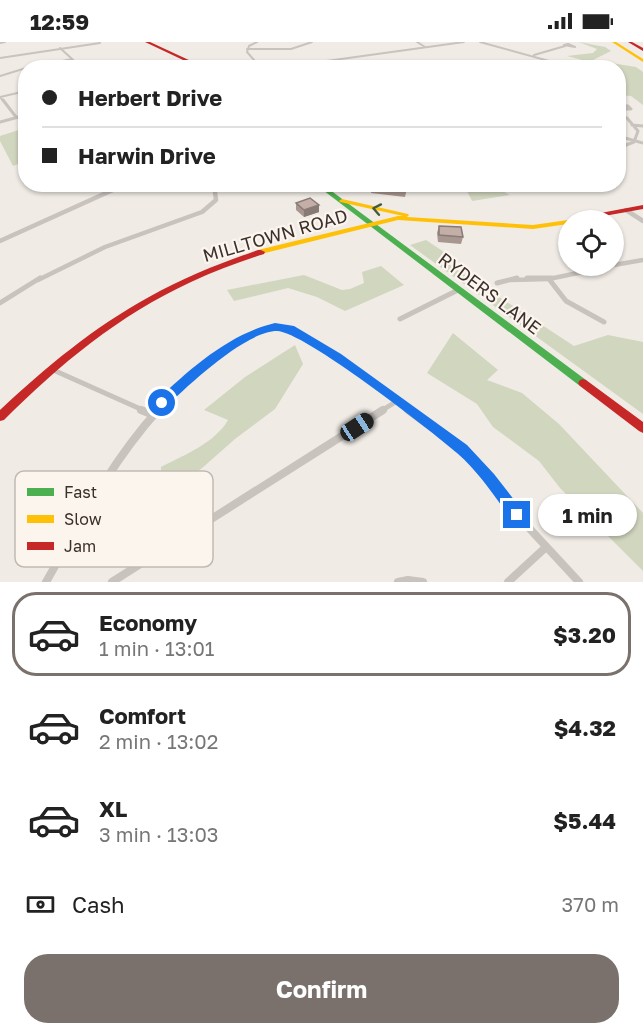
<!DOCTYPE html>
<html lang="en">
<head>
<meta charset="utf-8">
<style>
	:root { --surface:#fff; --page:#f6f6f6; --text:#222; --muted:#767676; --line:#e0e0e0; --accent:#7a716c }
	body { margin:0; font-family:"Golos Text",sans-serif; background:var(--page); color:var(--text); height:100vh; display:flex; flex-direction:column; font-size:22px; white-space:nowrap }
	* { box-sizing:border-box; margin:0 }
	p { font-size:20px; color:var(--muted) }
	.icon { flex:none; width:33px; height:33px; fill:none; stroke:currentColor; stroke-width:2; stroke-linecap:round; stroke-linejoin:round }
	.map { position:relative; height:540px; overflow:hidden }
	.side { display:flex; flex-direction:column; background:var(--surface); flex:1 }
	.side>* { flex:none }
	.top-card { position:absolute; left:18px; top:18px; width:608px; height:132px; border-radius:24px; box-shadow:0 2px 4px #0004; display:grid; align-content:center; height:132px; padding:0 24px; background:var(--surface) }
	.controls { position:absolute; left:558px; top:168px; display:grid; gap:12px }
	.controls a { display:grid; place-items:center; width:66px; height:66px; border-radius:50%; background:var(--surface); box-shadow:0 2px 4px #0004; font-size:30px }
	.end { position:absolute; width:27px; height:27px; margin:-14px; border:8px solid #1a73e8; background:#fff; box-shadow:0 0 0 3px #fff }
	.from { border-radius:50% }
	.bubble { position:absolute; height:42px; border-radius:21px; background:var(--surface); box-shadow:0 2px 4px #0004; font-size:20px; font-weight:700; line-height:42px; text-align:center }
	.car { position:absolute; width:18px; height:36px; margin:-18px -9px; border-radius:8px; box-shadow:0 0 4px 2px #0007; background:linear-gradient(#222 24%,#8ab4d8 0 40%,#222 0 76%,#8ab4d8 0 86%,#222 0) }
	.top-card b { display:flex; align-items:center; gap:21px; height:57px; font-size:22px }
	.top-card b+b { border-top:2px solid var(--line) }
	.top-card i { width:15px; height:15px; background:var(--text) }
	ul { padding:10px 0 0; list-style:none }
	li { display:flex; align-items:center; gap:18px; height:84px; margin:0 12px 9px; padding:0 12px; border:3px solid transparent; border-radius:24px }
	li div { flex:1 }
	li b { display:block; font-size:22px }
	li em { font-style:normal; font-weight:700 }
	li.current { border-color:var(--accent) }
	li>.icon { width:54px; height:54px; stroke-width:1.5 }
	.pay { display:flex; align-items:center; gap:15px; height:66px; padding:0 24px; font-size:22px }
	.pay p { margin-inline-start:auto }
	.cta { display:flex; gap:12px; margin-top:auto; padding:12px 24px }
	.cta a { flex:1; height:69px; border-radius:24px; background:var(--accent); color:#fff; font-size:24px; font-weight:700; line-height:69px; text-align:center }
	.status { display:flex; justify-content:space-between; align-items:center; height:42px; padding:0 30px; background:var(--surface); direction:ltr }
	.status svg { height:16px; fill:currentColor }
	.map>svg:first-child { display:block }
	.green { fill:#d1d6bf }
	.lines { fill:none; stroke-linecap:round; stroke-linejoin:round }
	.street-far4 { stroke:#c9c3be; stroke-width:2 }
	.street-far3 { stroke:#c9c3be; stroke-width:3 }
	.street-far2 { stroke:#c9c3be; stroke-width:4.5 }
	.street-far1 { stroke:#c9c3be; stroke-width:5 }
	.street { stroke:#c9c3be; stroke-width:8 }
	.fast { fill:#4caf50; fill-rule:evenodd }
	.slow { fill:#ffc107; fill-rule:evenodd }
	.jam { fill:#c62828; fill-rule:evenodd }
	.wall { fill:#a89690 }
	.shaded-wall { fill:#887a75 }
	.building { fill:#c3afa7; stroke:#887a75; stroke-width:1.5 }
	.oneway { stroke:#415c38 }
	.route { fill:#1a73e8 }
	.labels { text-anchor:middle; dominant-baseline:central; stroke-width:4.5; stroke-linejoin:round; paint-order:stroke }
	.street-label { font-size:18px; fill:#3b302b; stroke:#fbf5ee }
	.key { fill:#fbf5ee; stroke:#c1bab4; stroke-width:1.5 }
	.key-label { font-size:16px; fill:#3b302b }
</style>
</head>
<body>
<div class="status"><b>12:59</b><svg viewBox="0 0 49 12"><path d="M0 12V9h3v3zM5 12V6h3v6zM10 12V3h3v9zM15 12V0h3v12zM26 1h20v11H26zM47 4h2v5h-2z"/></svg></div>
<div class="map">
<svg width="643" height="540" viewBox="0 0 643 540">
	<rect width="100%" height="100%" fill="#f0ebe5"/>
	<!-- green -->
	<path class="green" d="M579,0l26,5 6,4 -18,9 43,7 7,5v33l-12,-9 -13,-1v-27l-23,-1 -9,-6 -19,-5 26,-3 4,-4z
		M25,86v33l-12,5 -13,-25v-5z
		M464,143h27l19,10 -38,6z
		M426,198l24,16 -6,5 130,85 34,-11 35,7v72l-233,-169z
		M381,224l23,19 -59,26 -28,-14 -29,-9 -54,13 -7,-11 77,-15 38,15 8,-1 14,-6 -2,-11z
		M453,291l45,37 -11,10 35,13 37,31 84,89v58l-83,-83 -21,-27 -46,-34 -16,-23 -50,-31z
		M295,303l8,19 -28,45 -40,30 -34,30 -39,22 -1,-24c23,-12 54,-24 67,-47l-24,-10 41,-33z"/>
	<g class="lines">
		<!-- street-far4 -->
		<path class="street-far4" d="M257,0l-8,4 -2,6 14,16
			M417,0l8,5
			M480,0l69,19 14,7
			M0,1l5,-1
			M568,2l7,3 -11,-2z
			M60,6l22,20
			M247,7h44l21,-7
			M534,13l31,-9
			M0,16l100,-15
			M139,23l10,3
			M28,26l44,-9
			M276,26l188,-26
			M415,26l49,-7 30,7
			M0,34l26,-8
			M0,55l26,-6
			M0,55l4,5"/>
		<!-- street-far3 -->
		<path class="street-far3" d="M3,58l13,17
			M618,63l10,1 3,3h-13
			M618,72l9,4 11,13 -4,11 -16,6
			M0,80l26,-7
			M632,83l11,1
			M618,94l25,7
			M618,113v4"/>
		<!-- street-far2 -->
		<path class="street-far2" d="M626,168l17,11
			M0,199l126,-57
			M614,223l29,-5
			M38,238l67,-33 97,-35 14,-12 -2,-16
			M511,238l38,-1 62,-13"/>
		<!-- street-far1 -->
		<path class="street-far1" d="M527,236h25
			M549,237l17,22 38,21
			M497,241l20,-5
			M0,261l40,-25
			M400,277l58,-29
			M51,327l94,42
			M156,369c22,-25 89,-87 123,-84 30,3 103,64 131,84
			M381,369l16,-10"/>
		<!-- street -->
		<path class="street" d="M141,368l10,4
			M408,368l55,40 54,65 62,67
			M46,540c34,-60 66,-121 112,-172
			M112,540l271,-172
			M398,540l10,-2 15,2
			M508,540l37,-34"/>
		<!-- fast -->
		<path class="fast" d="M315,142h7l264,196 2,3 -2,3 -3,1 -3,-1z"/>
		<!-- slow -->
		<path class="slow" d="M612,0h4l27,17v3z
			M342,157l66,15 1,1 -2,2 126,8 35,-5h2h-2v4l-35,5 -135,-9 -137,34 -4,-2 1,-2 140,-34h5l-63,-14 -1,-1z"/>
		<!-- jam -->
		<path class="jam" d="M145,0h5l56,26h-6z
			M628,0h4l11,6v3z
			M643,163v4l-61,11h-11l3,-2z
			M258,208h3l4,2 -1,2c-25,8 -49,17 -73,28 -72,33 -132,83 -187,138l-4,1v-11c46,-43 94,-83 149,-113 35,-20 72,-34 109,-47z
			M583,337l3,1 57,42v11l-4,-2 -59,-45 -2,-3 2,-3z"/>
	</g>
	<!-- wall -->
	<path class="wall" d="M372,142h36l-3,13 -34,-4z
		M296,161l23,2v7l-15,5 -8,-7z
		M439,184l24,11 -2,7 -23,-2 -1,-9z"/>
	<!-- shaded-wall -->
	<path class="shaded-wall" d="M319,163v7l-15,5v-7z"/>
	<!-- building -->
	<path class="building" d="M373,142h34l-1,4z
		M310,156l9,7 -15,5 -8,-7z
		M439,184l22,1 2,10 -24,-2z"/>
	<!-- one-way arrows -->
	<defs><path id="oneway-chevron" d="M-2-3.5L2.5 0L-2 3.5" fill="none" stroke-width="1.6" stroke-linecap="round" stroke-linejoin="round" transform="scale(1.5)"/></defs>
	<use class="oneway" href="#oneway-chevron" transform="translate(377 167) rotate(-169)"/>
	<!-- route -->
	<path class="route" d="M275,281l19,3 47,28 126,91 27,29 28,36 2,5 -2,5 -5,2 -5,-2c-17,-23 -33,-48 -55,-67 -25,-22 -154,-122 -180,-122 -31,0 -89,54 -111,76h-9v-7c34,-32 72,-66 118,-77z"/>
	<g class="labels">
		<!-- street labels -->
		<g class="street-label">
			<text transform="translate(275 193) rotate(-16)">MILLTOWN ROAD</text>
			<text transform="translate(490 251) rotate(37)">RYDERS LANE</text>
		</g>
	</g>
	<!-- legend -->
	<rect x="15" y="429" width="198" height="96" rx="9" class="key"/>
	<rect x="27" y="446" width="27" height="8" fill="#4caf50"/>
	<rect x="27" y="473" width="27" height="8" fill="#ffc107"/>
	<rect x="27" y="500" width="27" height="8" fill="#c62828"/>
	<g class="key-label">
		<text x="64" y="456">Fast</text>
		<text x="64" y="483">Slow</text>
		<text x="64" y="510">Jam</text>
	</g>
</svg>
<div class="controls">
<a><svg class="icon" aria-label="locate" viewBox="0 0 24 24"><circle cx="12" cy="12" r="6"/><path d="M12 2v4M12 18v4M2 12h4M18 12h4"/></svg></a>
</div>
<i class="end from" style="left:162px;top:361px"></i>
<i class="end" style="left:517px;top:473px"></i>
<div class="bubble" style="left:538px;top:452px;width:99px">1 min</div>
<i class="car" style="left:357px;top:385px;rotate:57deg"></i>
<div class="top-card">
<b><i class="from"></i>Herbert Drive</b>
<b><i></i>Harwin Drive</b>
</div>
</div>
<section class="side">
<ul>
<li class="current"><svg class="icon" aria-label="car" viewBox="0 0 24 24"><path d="M5 17H2v-5l4-1 3-4h7l3 4 3 1v5h-3M9 17h6M6 11h13"/><circle cx="7" cy="17" r="2"/><circle cx="17" cy="17" r="2"/></svg><div><b>Economy</b><p>1 min · 13:01</p></div><em>$3.20</em></li>
<li><svg class="icon" aria-label="car" viewBox="0 0 24 24"><path d="M5 17H2v-5l4-1 3-4h7l3 4 3 1v5h-3M9 17h6M6 11h13"/><circle cx="7" cy="17" r="2"/><circle cx="17" cy="17" r="2"/></svg><div><b>Comfort</b><p>2 min · 13:02</p></div><em>$4.32</em></li>
<li><svg class="icon" aria-label="car" viewBox="0 0 24 24"><path d="M5 17H2v-5l4-1 3-4h7l3 4 3 1v5h-3M9 17h6M6 11h13"/><circle cx="7" cy="17" r="2"/><circle cx="17" cy="17" r="2"/></svg><div><b>XL</b><p>3 min · 13:03</p></div><em>$5.44</em></li>
</ul>
<div class="pay"><svg class="icon" aria-label="cash" viewBox="0 0 24 24"><path d="M3 7h18v10H3z"/><circle cx="12" cy="12" r="2"/></svg>Cash<p>370 m</p></div>
<div class="cta"><a>Confirm</a></div>
</section>
</body>
</html>
